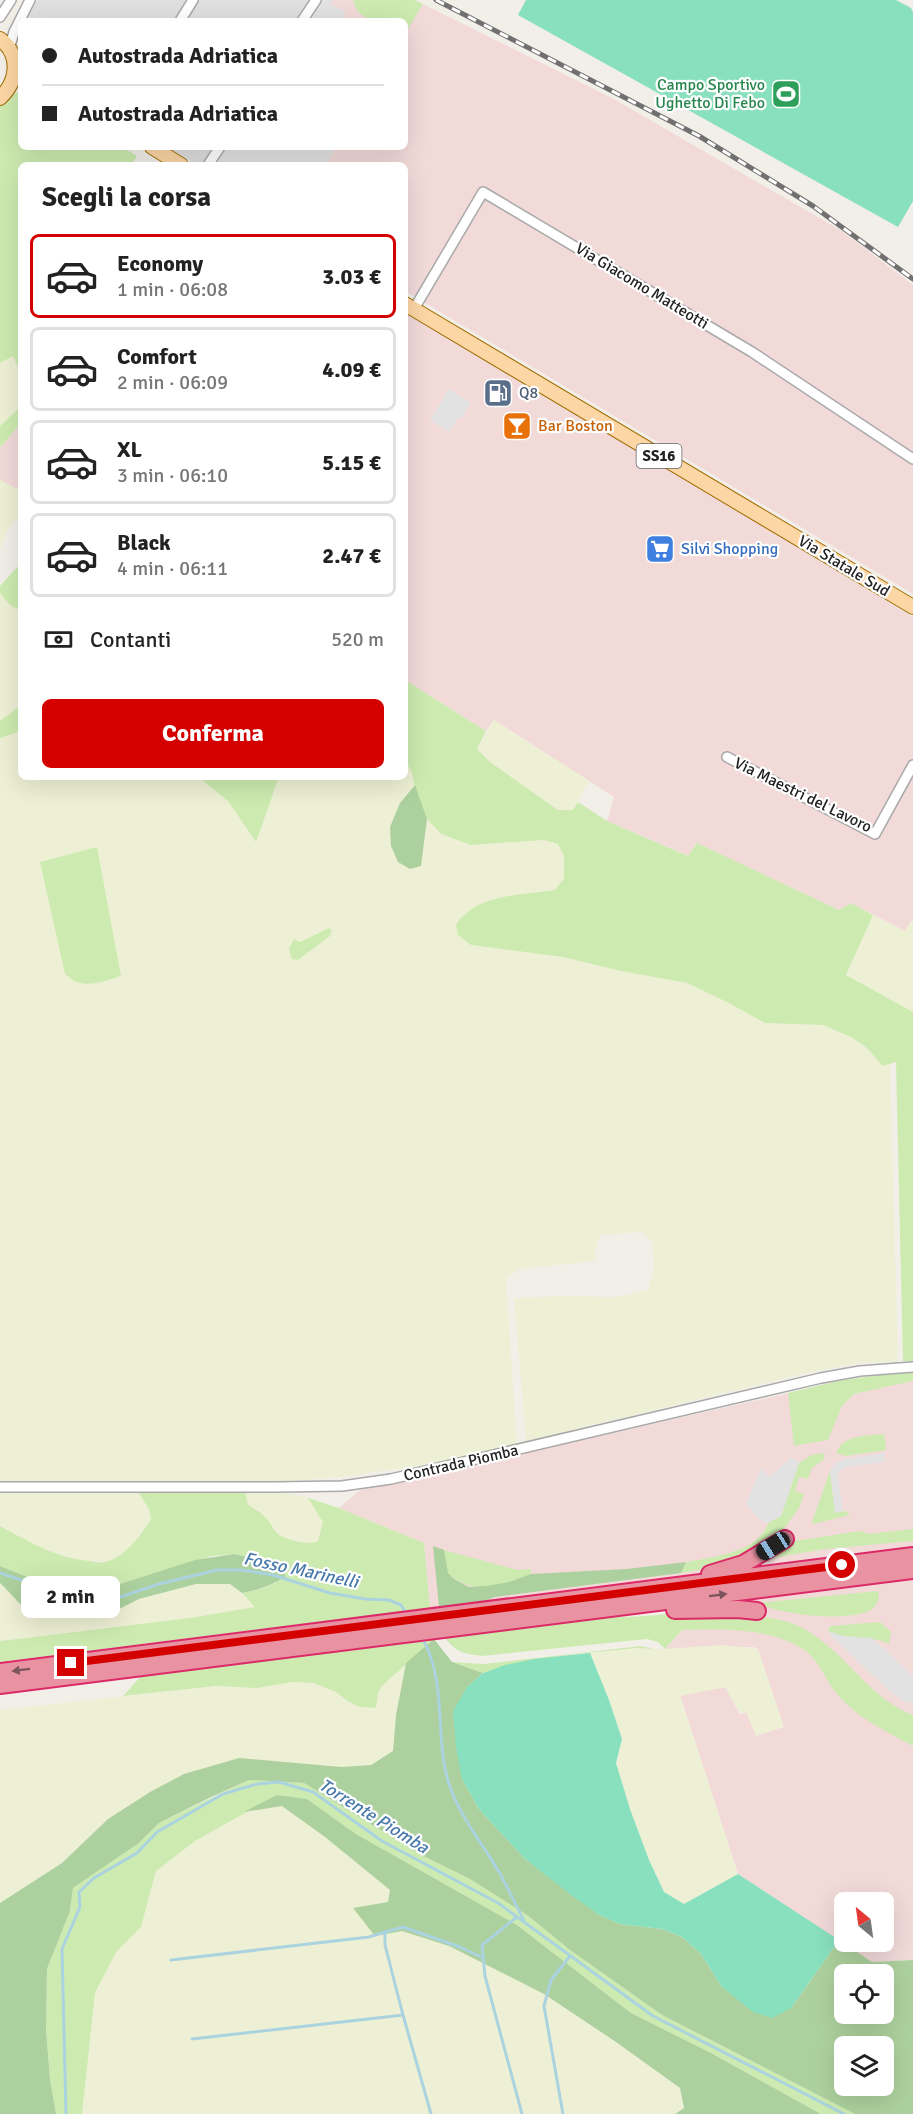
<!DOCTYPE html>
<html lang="it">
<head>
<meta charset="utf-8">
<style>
	:root { --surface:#fff; --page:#f6f6f6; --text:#222; --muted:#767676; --line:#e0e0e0; --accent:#d40000 }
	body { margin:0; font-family:Signika,sans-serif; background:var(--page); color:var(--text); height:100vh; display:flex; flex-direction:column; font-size:22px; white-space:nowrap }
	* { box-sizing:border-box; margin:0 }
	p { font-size:20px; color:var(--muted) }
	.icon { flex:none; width:33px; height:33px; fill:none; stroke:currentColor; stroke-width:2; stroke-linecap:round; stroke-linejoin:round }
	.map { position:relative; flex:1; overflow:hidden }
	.sheet { position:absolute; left:18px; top:162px; width:390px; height:618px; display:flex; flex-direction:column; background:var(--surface); border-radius:9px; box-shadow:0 6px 24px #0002 }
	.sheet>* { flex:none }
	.banner { position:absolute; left:18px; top:18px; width:390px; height:132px; border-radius:9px; box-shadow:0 6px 24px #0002; display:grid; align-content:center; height:132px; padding:0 24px; background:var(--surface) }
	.needle { width:39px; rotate:331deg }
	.fabs { position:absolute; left:834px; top:1892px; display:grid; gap:12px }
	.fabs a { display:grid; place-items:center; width:60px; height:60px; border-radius:9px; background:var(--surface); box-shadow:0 6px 24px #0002; font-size:30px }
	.end { position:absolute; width:27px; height:27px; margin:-14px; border:8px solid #d40000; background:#fff; box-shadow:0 0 0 3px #fff }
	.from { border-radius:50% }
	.bubble { position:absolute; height:42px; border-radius:9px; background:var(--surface); box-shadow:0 6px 24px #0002; font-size:20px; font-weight:700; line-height:42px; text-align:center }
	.car { position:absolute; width:18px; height:36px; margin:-18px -9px; border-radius:8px; box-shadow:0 0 4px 2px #0007; background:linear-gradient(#222 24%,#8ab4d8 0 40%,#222 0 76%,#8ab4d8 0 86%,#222 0) }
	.banner b { display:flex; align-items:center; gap:21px; height:57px; font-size:22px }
	.banner b+b { border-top:2px solid var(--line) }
	.banner i { width:15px; height:15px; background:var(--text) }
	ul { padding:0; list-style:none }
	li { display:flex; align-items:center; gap:18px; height:84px; margin:0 12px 9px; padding:0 12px; border:3px solid var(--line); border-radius:9px }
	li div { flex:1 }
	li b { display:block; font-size:22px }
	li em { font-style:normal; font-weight:700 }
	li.on { border-color:var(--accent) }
	li>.icon { width:54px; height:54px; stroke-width:1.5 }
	h2 { padding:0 24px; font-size:27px; line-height:72px }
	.pay { display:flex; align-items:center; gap:15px; height:66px; padding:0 24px; font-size:22px }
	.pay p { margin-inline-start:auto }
	.action { display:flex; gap:12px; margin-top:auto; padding:12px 24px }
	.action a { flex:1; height:69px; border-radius:9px; background:var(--accent); color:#fff; font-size:24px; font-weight:700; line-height:69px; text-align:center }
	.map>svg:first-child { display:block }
	.residential { fill:#e0dfdf }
	.commercial { fill:#f2dad9; fill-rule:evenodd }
	.farmland { fill:#eef0d5 }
	.grass { fill:#cdebb0 }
	.forest { fill:#add19e; fill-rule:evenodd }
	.pitch { fill:#88e0be }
	.parking { fill:#e2e2e2 }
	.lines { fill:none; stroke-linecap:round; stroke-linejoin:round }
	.stream { stroke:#aad3df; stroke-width:3 }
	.minor-casing { stroke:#a9a9a9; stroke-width:12 }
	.primary-casing { stroke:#a06b00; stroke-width:16 }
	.motorway-casing { stroke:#dc2a67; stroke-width:20 }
	.minor { stroke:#fff; stroke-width:9 }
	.primary { stroke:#fcd6a4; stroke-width:14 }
	.motorway { stroke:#e892a2; stroke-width:16 }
	.rail-casing { stroke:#707070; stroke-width:5 }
	.rail { stroke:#fff; stroke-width:3; stroke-dasharray:9; stroke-linecap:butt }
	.oneway { fill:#7b545c }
	.route { stroke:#d40000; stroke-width:8 }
	.labels { text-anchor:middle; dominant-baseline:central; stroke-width:4.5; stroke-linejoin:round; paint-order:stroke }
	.shield { fill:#fff; stroke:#646464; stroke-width:1.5 }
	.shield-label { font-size:15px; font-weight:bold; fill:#222 }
	.leisure-label { font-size:16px; fill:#27864d; stroke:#fff; text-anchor:end }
	.street-label { font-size:16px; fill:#222; stroke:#fff }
	.service-label { font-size:16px; fill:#4e5e75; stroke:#fff; text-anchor:start }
	.food-label { font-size:16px; fill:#c56008; stroke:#fff; text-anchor:start }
	.shop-label { font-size:16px; fill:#366cbe; stroke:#fff; text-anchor:start }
	.water-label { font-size:18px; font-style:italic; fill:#4a7aab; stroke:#fff }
</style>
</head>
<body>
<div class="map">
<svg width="913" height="2114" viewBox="0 0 913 2114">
	<rect width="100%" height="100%" fill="#f2efe9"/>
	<!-- residential -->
	<path class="residential" d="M37,0h276l-14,21h-273z
		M167,147h49l-12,18h-8z"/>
	<!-- commercial -->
	<path class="commercial" d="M318,0h97l197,98 230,133 71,54v309l-508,-303v-126h-189l11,-18h178v-126h-100z
		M405,313l57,33 451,271v305l-2,-1 -6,10 -54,-28 -12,7 -143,-67 -7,13 -82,-35 7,-24 -120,-77 -8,11 -81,-51z
		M21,423v68l-21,-11v-32z
		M913,1381v167l-179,25 -304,35 -6,-65 -85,-35 21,-18 469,-106 25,10z
		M913,1579v381l-41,2 -134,-88 -58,-179 45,-8 15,27 6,-2 37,15 -25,-78 -5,-2 -88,2 39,-43zM844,1902h40v39h-40z"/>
	<!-- farmland -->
	<path class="farmland" d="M13,355l8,19v32l-21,20v-63z
		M0,480l21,11v24l-13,13 -8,22z
		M0,593l10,12 11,6v94l-21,16z
		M494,720l95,61 -16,29h-15l-68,-47 -13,-14z
		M21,731v46h177l30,24 28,41 23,-65h126v-18l7,14 3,12 -15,18 21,63 6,-47 14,15 30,11 73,-5 14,4 6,12v22l-9,12 -42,7 -42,48 92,12 58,14 66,12 40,19 38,21 58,2 28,12 15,10 17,19 7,-2 8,298h-34l-62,12 -276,67 -12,-143 51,-2 53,1 30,-7 6,-21 -2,-28 -11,-9 -41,3 -5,15 1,11 -77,8 -13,10 11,165 -80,19 -97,14 -65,5 -275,-1v-743z
		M873,915l32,16 6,-10 2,1v90l-67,-37z
		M0,1491l139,2 10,16 2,10 -21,28 -13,10 -14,5 -24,-2 -34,-10 -25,-12 -20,-12z
		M246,1492l46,2 16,4 15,24 -5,19 -4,3 -7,-1 -26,-6 -19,-23 -13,-7 -3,-6z
		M0,1583l12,11 10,13 9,6 20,-7 16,2 21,10 29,-8 22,-11 57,-15 34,-1 26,24 -66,11 -190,23z
		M722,1645l36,4 26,78 -28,9 -10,-24 -5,2 -16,-27 -45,9 58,178 -54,30 -20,-12 -15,-32 -19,-51 -14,-46 6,-25 -13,-38 -19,-47 47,-5 28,1z
		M406,1663l-10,52 -3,36 -22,14 -30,2 -233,52 -46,44 -62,40v-193l216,-24 42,2 35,-6 20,1 23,9 11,10 13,5 15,1 3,-15 5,-8z
		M282,1805l43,32 65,53 -2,12 14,29 47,15 95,48 72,48 64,46 4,20 -9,6h-593l13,-121 21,-41 25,-25 15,-56 39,-30 49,-29z"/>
	<!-- grass -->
	<path class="grass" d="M353,0h62l8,4 -18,30v-13c-19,0 -47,4 -52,-21z
		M21,90v57h101l15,9 -6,9h-110v209l-8,-18 -13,7v-260z
		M21,406v17l-21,25v-22z
		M21,563v48l-11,-6 -10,-12v-7z
		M405,680l81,51 -9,18 13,13 68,48h15l5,-8 29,19 81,35 9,-13 142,67 12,-7 22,12 -27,60 67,37v349h-10l-7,-299 -13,4 -17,-19 -15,-10 -28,-12 -58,-2 -38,-21 -40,-19 -66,-12 -58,-14 -92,-12 -13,-10 -2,-10c19,-31 67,-30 99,-35l9,-12v-22l-6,-12 -14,-4 -73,5 -30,-11 -14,-15 -11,-26 -4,-20 -7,-14z
		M21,705v26l-21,7v-17z
		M198,777h81l-23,65 -28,-41z
		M97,847l24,129c-21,6 -38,15 -56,-2l-25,-112z
		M329,928l3,2 -2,6 -32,24 -6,-1 -3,-10 5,-10 6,3z
		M899,1372l14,1v8l-59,13 -12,12 -14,34 -34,6 -6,-53 50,-12z
		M884,1434l2,16 -40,6 -10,-3c8,-19 30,-17 48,-19z
		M825,1453l-2,7 -11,8 -4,11 -9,-2 -4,14 9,3 -5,14 -19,26 -56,32 -43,7 5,-11c22,-4 61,-9 75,-27 10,-12 2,-10 20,-19l18,-53 12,-8z
		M830,1471l5,41 11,-1 4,4 -37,9 -1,-2z
		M246,1492c0,18 7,13 18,24 6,5 9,13 14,18 7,6 33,12 40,7l5,-19 -15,-24 31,10 85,35 6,65 -430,54v-21l190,-23 65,-11 -13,-14 19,-4 15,-6 -12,-23 -30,-6 -22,2 -123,38 -25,-9 -12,2 -52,-21v-40c30,16 55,32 90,35 4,1 10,2 14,1 21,-4 36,-26 47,-43l-2,-10 -10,-16z
		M913,1529v12l-88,8 -71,12 28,-18 78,-12 9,3z
		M444,1550l73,20 14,-1v5c-20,8 -48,19 -68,9 -6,-3 -11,-4 -15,-10 -4,-7 -4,-16 -4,-23z
		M878,1591l1,9 -6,9c-24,14 -91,6 -116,-6z
		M602,1613c23,8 48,1 73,1 32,-1 79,-1 110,7 54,16 77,75 128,94v31c-27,-15 -56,-28 -76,-52 -12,-14 -17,-33 -33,-44 -34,-23 -82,-21 -122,-20l-17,19 -7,-7 -11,-3 -165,17c-21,-3 -27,-4 -39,-21z
		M880,1622l11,10 -2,12c-19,-10 -45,-2 -62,-14l4,-4z
		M432,1636l2,3 -51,46 -5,8 -2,15 -16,-1 -13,-6 -11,-9 -23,-9 -20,-1 -36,6 -41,-2 -93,10 19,-21z
		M641,1646l13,3 -17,-1c-51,6 -104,7 -154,25l-31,-11 31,2z
		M249,1780l55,3 117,72 49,24 57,36 43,35 92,65 193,99h-34l-110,-61 -80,-40 -114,-88 -161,-91 -49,-35 -30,-4 -82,46 -39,30 -15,56 -25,25 -21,41 -13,121h-26l-6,-35 -4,-49 1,-61 23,-58 3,-23 66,-45 20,-20z"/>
	<!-- forest -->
	<path class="forest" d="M415,785l12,34 -6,47 -11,3 -12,-7 -7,-16 -1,-19 10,-24z
		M433,1546l11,4 4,23 6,6 15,8 18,-1 22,-4 22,-8 96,-5 59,-7 -5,11 -186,24 -16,6 -40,4z
		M234,1554l30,6 20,9 1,7c-13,10 -27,14 -43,17l-12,-9h-34l-57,15 -22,11 -30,8c-25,-12 -29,-14 -56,-5 -12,-8 -20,-20 -31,-30v-17l52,21 12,-2 25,9 106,-34z
		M434,1639l18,23 31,11 -16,14 -5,92 17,30 45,49 75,57 21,9 42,5 20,8 19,17 21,33 69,21 48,-68 33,22 41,-2v154h-58l-193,-99 -92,-65 -43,-35 -57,-36 -49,-24 -117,-72 -55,-3 -40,18 -50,25 -20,20 -66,45 -3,23 -23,58 -1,61 4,49 6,35h-56v-211l62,-40 46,-44 42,-27 34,-18 55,-16 102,9 30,-2 22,-14 3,-36 10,-52zM844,1974h40v39h-40zM844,2046h40v39h-40z
		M277,1795l30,4 49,35 161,91 114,88 80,40 110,61h-146l9,-6 -4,-20 -64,-46 -72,-48 -95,-48 -47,-15 -27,5 -22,-28 35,-6 2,-12 -65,-53 -43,-31 -38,6z"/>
	<!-- pitch -->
	<path class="pitch" d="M526,0h370l15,8 2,4v189l-15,26 -380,-212z
		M590,1653l19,47 13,39 -6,24 14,46 19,51 15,32 20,12 54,-30 101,66 -48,68 -19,10 -19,-6 -31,-25 -21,-33 -19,-17 -20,-8 -42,-5 -21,-9 -28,-20 -47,-37 -45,-49 -17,-30 -6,-32 -3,-36 14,-24 16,-14 22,-8 29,-6z"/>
	<!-- parking -->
	<path class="parking" d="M318,0h15l-2,4 15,8 -5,9h-36z
		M227,147h109l-10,18h-110z
		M449,389l22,14 -10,15 -2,-1 -10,15 -19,-12z
		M884,1453l1,9 -39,5 -6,4 -2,4 5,36 -8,2 -5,-42 2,-4 5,-5 9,-3z
		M791,1457l8,6 -18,53 -14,7 -7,-3 -14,-16 15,-36 9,9z
		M828,1631l15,5 28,2 14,11 28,27v27l-9,-1 -16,-12 -58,-55z"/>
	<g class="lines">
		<!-- stream -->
		<path class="stream" d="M0,1573l84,28 36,-4 39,-13 58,-14h25l31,5 57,18 35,6 24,1 12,5 7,11
			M421,1636c27,44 13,101 28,148 11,33 33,59 50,88 9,16 17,33 25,49
			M517,1917l-35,28 3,31 37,138
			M171,1960l198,-23 16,-5
			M403,2015l28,99
			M192,2039l211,-24 -18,-70v-13l18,-5 57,20 23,11
			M66,2114l-4,-165 18,-42 -1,-15 15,-14 43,-25 20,-21 66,-38 34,-10 22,-2 34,10 69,49 116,62 155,113 191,98
			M563,2114l-19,-108 7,-26 19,-24"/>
		<!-- minor casing -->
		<g class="minor-casing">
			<path id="minor" d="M0,17l11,-17
				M180,21l13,-21
				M302,21l14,-21
				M9,49l5,-17 16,-32
				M208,165l12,-18
				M414,309l69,-117 269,160 161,107
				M727,757l148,77 38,-69
				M0,1487h277l65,-1 49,-7 430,-101 39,-7 53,-4"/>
		</g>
		<!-- primary casing -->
		<g class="primary-casing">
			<path id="primary" d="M0,39c21,16 18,42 0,59
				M152,147l29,18
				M405,304l508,303"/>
		</g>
		<!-- motorway casing -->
		<g class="motorway-casing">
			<path id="motorway" d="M710,1574l33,-10 42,-25
				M675,1610l63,-1 19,2
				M0,1672l913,-116
				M0,1685l913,-115"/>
		</g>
		<!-- minor -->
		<use href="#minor" class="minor"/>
		<!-- primary -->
		<use href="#primary" class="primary"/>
		<!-- motorway -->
		<use href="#motorway" class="motorway"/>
		<!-- rail casing -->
		<g class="rail-casing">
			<path id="rail" d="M436,0l263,136 114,70 100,73"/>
		</g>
		<!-- rail -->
		<use href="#rail" class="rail"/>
	</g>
	<!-- one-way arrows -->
	<defs><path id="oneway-solid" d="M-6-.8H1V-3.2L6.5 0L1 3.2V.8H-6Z" transform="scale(1.5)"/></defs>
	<g class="oneway">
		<use href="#oneway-solid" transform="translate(718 1595) rotate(-7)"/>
		<use href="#oneway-solid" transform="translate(21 1670) rotate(173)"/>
	</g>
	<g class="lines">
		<!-- route -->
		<path class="route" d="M71,1663l771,-98"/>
	</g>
	<!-- icons -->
	<defs>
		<g id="stadium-square" transform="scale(1.5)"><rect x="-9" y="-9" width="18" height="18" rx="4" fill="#2e9e5b" stroke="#fff"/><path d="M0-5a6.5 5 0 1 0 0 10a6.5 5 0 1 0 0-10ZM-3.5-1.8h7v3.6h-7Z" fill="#fff"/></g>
		<g id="fuel-square" transform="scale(1.5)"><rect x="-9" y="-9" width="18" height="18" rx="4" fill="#5c6f8a" stroke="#fff"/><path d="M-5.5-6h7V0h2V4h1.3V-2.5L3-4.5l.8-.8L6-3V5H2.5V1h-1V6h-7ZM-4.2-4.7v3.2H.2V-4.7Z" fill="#fff"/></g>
		<g id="bar-square" transform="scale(1.5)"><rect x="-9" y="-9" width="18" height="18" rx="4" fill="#e8710a" stroke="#fff"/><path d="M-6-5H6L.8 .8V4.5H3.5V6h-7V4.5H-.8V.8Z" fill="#fff"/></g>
		<g id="supermarket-square" transform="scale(1.5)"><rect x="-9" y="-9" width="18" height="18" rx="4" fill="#3f7fe0" stroke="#fff"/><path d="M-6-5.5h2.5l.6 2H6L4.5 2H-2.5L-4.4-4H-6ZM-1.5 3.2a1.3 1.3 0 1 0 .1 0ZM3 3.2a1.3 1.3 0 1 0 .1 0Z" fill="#fff"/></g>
	</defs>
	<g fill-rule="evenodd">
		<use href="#stadium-square" x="786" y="94"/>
		<use href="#fuel-square" x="498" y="393"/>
		<use href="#bar-square" x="517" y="426"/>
		<use href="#supermarket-square" x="660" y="549"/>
	</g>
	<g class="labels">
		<!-- shield labels -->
		<rect class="shield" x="636.5" y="444" width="45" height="24" rx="4.5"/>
		<g class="shield-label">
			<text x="659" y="456">SS16</text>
		</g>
		<!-- leisure labels -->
		<g class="leisure-label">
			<text x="765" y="85">Campo Sportivo<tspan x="765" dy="18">Ughetto Di Febo</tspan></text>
		</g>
		<!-- street labels -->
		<g class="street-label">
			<text transform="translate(642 286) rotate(31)">Via Giacomo Matteotti</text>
			<text transform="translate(844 566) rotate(31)">Via Statale Sud</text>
			<text transform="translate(803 795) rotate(26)">Via Maestri del Lavoro</text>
			<text transform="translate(461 1463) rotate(-13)">Contrada Piomba</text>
		</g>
		<!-- service labels -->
		<g class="service-label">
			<text x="519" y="393">Q8</text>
		</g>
		<!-- food labels -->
		<g class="food-label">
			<text x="538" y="426">Bar Boston</text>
		</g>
		<!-- shop labels -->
		<g class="shop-label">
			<text x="681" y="549">Silvi Shopping</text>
		</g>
		<!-- water labels -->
		<g class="water-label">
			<text transform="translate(301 1570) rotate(12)">Fosso Marinelli</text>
			<text transform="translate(374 1816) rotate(32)">Torrente Piomba</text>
		</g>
	</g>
</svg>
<div class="fabs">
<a><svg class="needle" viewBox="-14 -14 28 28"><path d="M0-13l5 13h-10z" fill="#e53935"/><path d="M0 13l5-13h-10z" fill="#767676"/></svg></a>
<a><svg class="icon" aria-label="locate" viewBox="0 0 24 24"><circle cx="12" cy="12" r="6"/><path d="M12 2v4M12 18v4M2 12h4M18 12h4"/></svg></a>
<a><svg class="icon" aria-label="layers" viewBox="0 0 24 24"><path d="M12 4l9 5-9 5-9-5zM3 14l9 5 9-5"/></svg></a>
</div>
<i class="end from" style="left:842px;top:1565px"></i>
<i class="end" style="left:71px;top:1663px"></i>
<div class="bubble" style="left:21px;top:1576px;width:99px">2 min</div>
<i class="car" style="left:773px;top:1546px;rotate:238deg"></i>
<div class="banner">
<b><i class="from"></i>Autostrada Adriatica</b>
<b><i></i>Autostrada Adriatica</b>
</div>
<section class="sheet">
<h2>Scegli la corsa</h2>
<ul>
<li class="on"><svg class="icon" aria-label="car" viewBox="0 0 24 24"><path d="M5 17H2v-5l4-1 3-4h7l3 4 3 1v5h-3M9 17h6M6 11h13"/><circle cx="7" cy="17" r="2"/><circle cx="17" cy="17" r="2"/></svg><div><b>Economy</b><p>1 min · 06:08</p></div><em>3.03 €</em></li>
<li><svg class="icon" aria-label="car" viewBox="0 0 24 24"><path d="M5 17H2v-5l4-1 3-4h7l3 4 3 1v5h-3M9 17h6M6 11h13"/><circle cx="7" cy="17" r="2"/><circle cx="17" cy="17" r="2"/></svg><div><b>Comfort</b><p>2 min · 06:09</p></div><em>4.09 €</em></li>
<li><svg class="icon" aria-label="car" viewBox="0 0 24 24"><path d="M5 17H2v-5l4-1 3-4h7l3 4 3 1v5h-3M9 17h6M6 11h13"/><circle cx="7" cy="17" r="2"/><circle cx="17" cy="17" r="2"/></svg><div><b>XL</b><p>3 min · 06:10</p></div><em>5.15 €</em></li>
<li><svg class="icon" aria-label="car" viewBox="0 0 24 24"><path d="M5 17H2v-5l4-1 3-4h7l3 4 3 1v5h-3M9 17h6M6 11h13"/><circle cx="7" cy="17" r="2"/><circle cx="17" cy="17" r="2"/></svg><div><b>Black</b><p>4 min · 06:11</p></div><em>2.47 €</em></li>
</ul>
<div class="pay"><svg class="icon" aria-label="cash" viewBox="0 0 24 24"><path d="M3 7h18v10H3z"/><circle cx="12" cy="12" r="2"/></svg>Contanti<p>520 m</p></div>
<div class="action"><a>Conferma</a></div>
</section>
</div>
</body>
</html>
